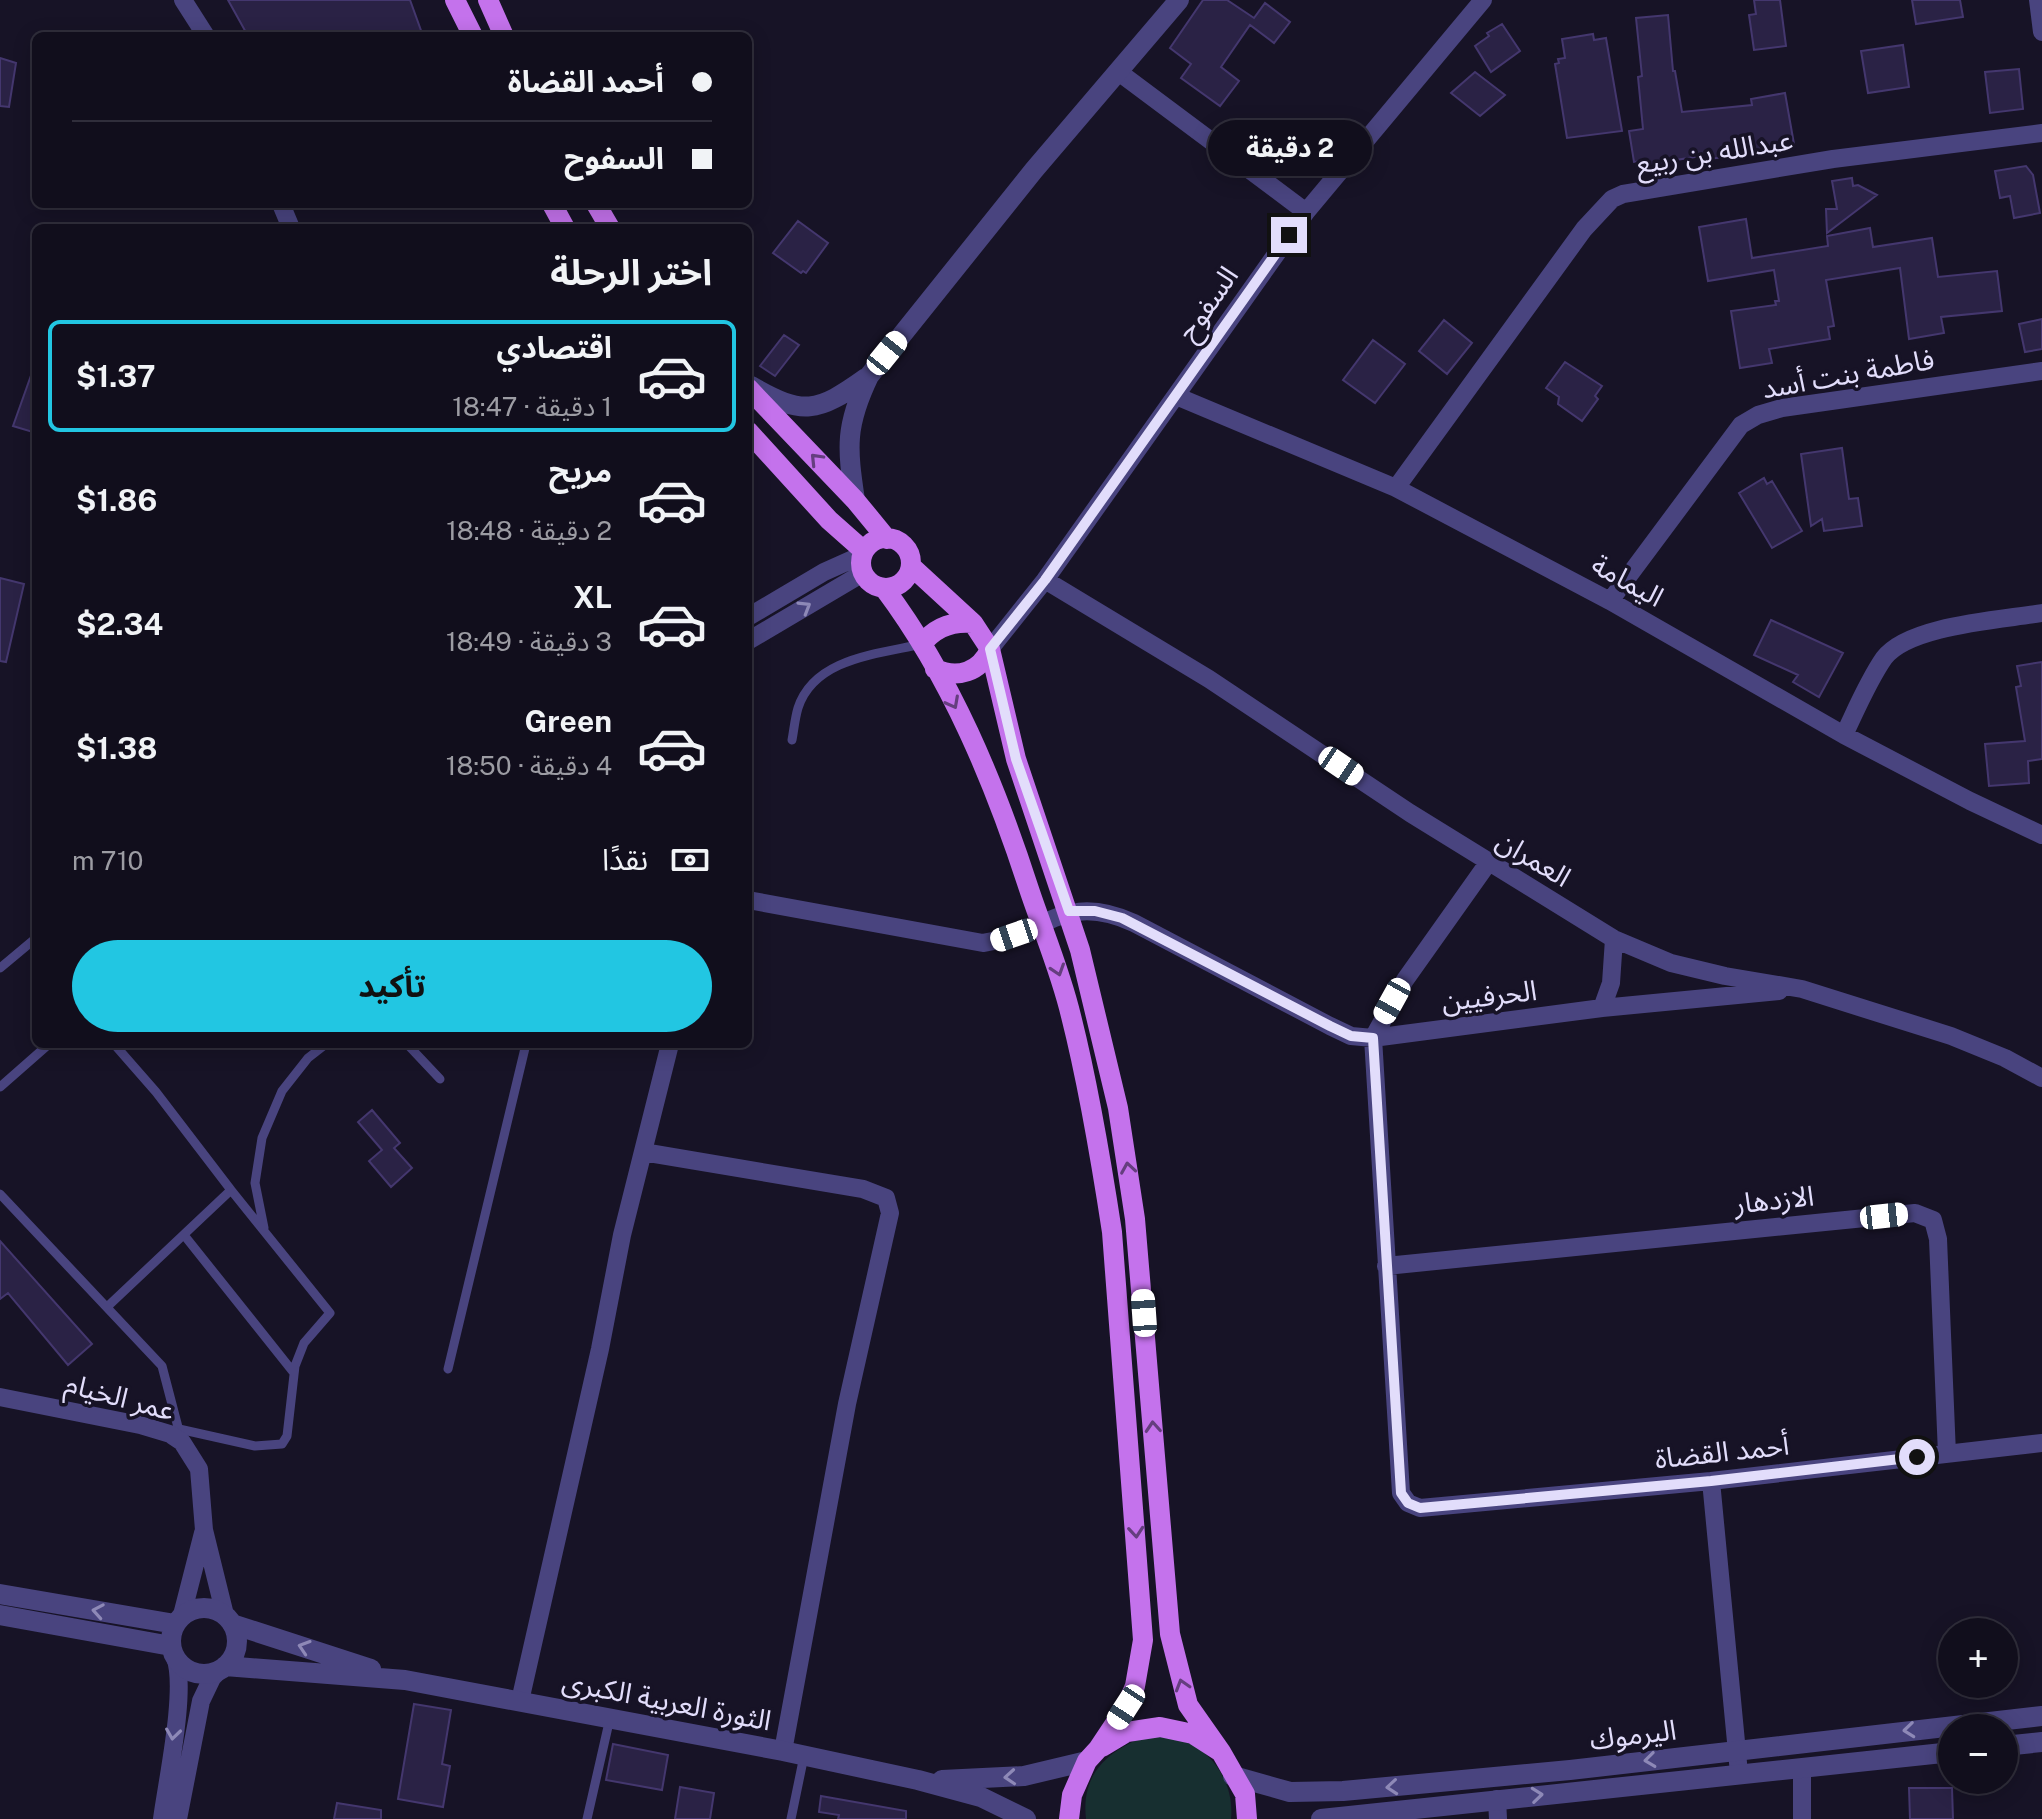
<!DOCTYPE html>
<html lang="ar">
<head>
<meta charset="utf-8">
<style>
	:root { --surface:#110e1c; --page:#1a1725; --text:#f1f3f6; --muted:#9c9ca3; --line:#302e3b; --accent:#22c6e2 }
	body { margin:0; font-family:"Public Sans","Noto Sans Arabic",sans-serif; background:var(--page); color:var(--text); direction:rtl; height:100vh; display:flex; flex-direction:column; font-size:30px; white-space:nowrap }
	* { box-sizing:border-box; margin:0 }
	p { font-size:26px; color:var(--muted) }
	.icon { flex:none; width:44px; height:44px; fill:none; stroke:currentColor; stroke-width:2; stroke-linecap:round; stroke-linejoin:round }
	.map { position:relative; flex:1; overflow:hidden; direction:ltr }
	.sheet { position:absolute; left:32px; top:224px; width:720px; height:824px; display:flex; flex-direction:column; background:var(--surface); border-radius:12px; box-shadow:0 4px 20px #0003,0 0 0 2px var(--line); direction:rtl }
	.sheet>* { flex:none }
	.top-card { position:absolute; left:32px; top:32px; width:720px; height:176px; border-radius:12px; box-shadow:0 4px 20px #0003,0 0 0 2px var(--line); direction:rtl; display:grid; align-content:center; height:176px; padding:0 40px; background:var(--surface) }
	.buttons { position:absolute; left:1938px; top:1618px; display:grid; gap:16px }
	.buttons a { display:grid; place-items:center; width:80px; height:80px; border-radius:50%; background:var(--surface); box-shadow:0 4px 20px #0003,0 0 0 2px var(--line); font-size:40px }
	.end { position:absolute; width:36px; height:36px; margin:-18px; border:10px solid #e2ddfb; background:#111; box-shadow:0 0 0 4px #111 }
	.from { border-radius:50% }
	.bubble { position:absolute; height:56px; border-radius:28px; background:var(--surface); box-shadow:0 4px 20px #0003,0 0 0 2px var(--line); font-size:26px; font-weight:700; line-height:56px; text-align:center; direction:rtl }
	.car { position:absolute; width:24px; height:48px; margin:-24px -12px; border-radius:10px; box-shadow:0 0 6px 2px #0007; background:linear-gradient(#fff 24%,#345 0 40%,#fff 0 76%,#345 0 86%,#fff 0) }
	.top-card b { display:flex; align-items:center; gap:28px; height:76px; font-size:30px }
	.top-card b+b { border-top:2px solid var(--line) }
	.top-card i { width:20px; height:20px; background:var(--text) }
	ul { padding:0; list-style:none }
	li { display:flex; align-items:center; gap:24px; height:112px; margin:0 16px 12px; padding:0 24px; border:4px solid transparent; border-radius:12px }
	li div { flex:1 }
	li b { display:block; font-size:30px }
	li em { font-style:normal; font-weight:700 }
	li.on { border-color:var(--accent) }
	li>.icon { width:72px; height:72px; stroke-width:1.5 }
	h2 { padding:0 40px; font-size:36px; line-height:96px }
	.pay { display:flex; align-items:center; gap:20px; height:88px; padding:0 40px; font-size:30px }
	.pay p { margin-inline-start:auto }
	.primary-button { display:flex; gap:16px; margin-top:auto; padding:16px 40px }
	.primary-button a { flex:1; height:92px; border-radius:48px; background:var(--accent); color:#111; font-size:32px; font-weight:700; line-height:92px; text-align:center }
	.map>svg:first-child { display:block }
	.green { fill:#172f30 }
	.building { fill:#2a2245; stroke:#44376e; stroke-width:2 }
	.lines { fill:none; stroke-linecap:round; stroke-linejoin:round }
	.service { stroke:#49447f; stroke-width:9 }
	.minor { stroke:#49447f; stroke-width:18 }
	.tertiary { stroke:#49447f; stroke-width:20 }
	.primary { stroke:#c472ec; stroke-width:20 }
	.oneway { stroke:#653e7f }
	.oneway2 { stroke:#8e89b7 }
	.route { stroke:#e2ddfb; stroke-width:10 }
	.labels { text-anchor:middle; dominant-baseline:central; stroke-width:7; stroke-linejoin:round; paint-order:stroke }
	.street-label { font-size:28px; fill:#e2ddfb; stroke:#171326 }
</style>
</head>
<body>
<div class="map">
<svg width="2042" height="1819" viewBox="0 0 2042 1819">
	<rect width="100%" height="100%" fill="#171326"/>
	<!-- green -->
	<path class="green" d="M1144,1737c8,0 17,-1 25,0 40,6 66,44 62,82h-145c-5,-44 20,-67 58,-82z"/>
	<!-- building -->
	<path class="building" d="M228,0h182l13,36h-175z
		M1203,0h24l27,18 11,-15 25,19 -16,21 -24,-18 -29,42 18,14 -19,25 -39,-28 10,-14 -21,-16z
		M1754,0h26l6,46 -32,4 -5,-35 7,-1z
		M1912,0h48l3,17 -47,7z
		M1668,15l5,56h2l7,41 70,-7 -1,-6 34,-6 9,51 -49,9v2l-37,4v-4l-58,9 -1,-4 -15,2 -5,-31 14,-2 -5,-52 4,-1 -6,-58z
		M1502,24l18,27 -29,21 -16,-26 14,-10 -2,-3z
		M1593,34l1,6 12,-2 16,93 -55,7 -12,-74 4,-1 -1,-4 7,-1 -3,-19z
		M1903,45l6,42 -41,6 -7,-42z
		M0,58l16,5 -7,44 -9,-1z
		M2019,69l4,40 -33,4 -5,-41z
		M1475,72l30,23 -25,21 -29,-23z
		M2026,166l7,9 7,38 -26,5 -4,-22 -10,2 -5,-27z
		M1852,178l1,8 5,-1 19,10 -50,38 -1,-24h11l-5,-28z
		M1746,219l6,39 76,-12 -1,-10 43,-8 3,19 59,-9 6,39 59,-6 5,40 -61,6 3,16 -35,6 -9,-71 -74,12 8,46 -6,1 2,12 -61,10 3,14 -32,5 -9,-57 45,-6 -1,-4h4l-5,-31 -66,11 -9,-54z
		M798,221l30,22 -22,30 -3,-2 -2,2 -28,-20z
		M2042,319v30l-17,3 -6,-28z
		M1444,320l28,23 -25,31 -28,-23z
		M784,335l15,10 -24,31 -15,-10z
		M1373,340l32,24 -30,39 -32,-23z
		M1565,362l37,24 -7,10 3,3 -16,22 -24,-17 1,-7 -13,-9z
		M34,367h2v66l-23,-7z
		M1842,448l7,51 9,-1 4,28 -38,5 -2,-12 -11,7 -10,-72z
		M1764,478l3,6 5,-3 30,50 -30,17 -33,-55z
		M0,578l24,6 -18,78 -6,-1z
		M1771,620l72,33 -24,44 -26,-15 5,-7 -44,-20z
		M2042,662v97l-14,2 1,22 -40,3 -4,-42 40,-3 -9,-54 5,-1 -4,-20z
		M372,1110l28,33 -6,5 18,20 -21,19 -22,-26 13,-11 -24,-28z
		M0,1241l92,103 -24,21 -60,-72 -8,6z
		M414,1704l37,6 -9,54 8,2 -7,41 -45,-8z
		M613,1744l55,11 -6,35 -56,-10z
		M680,1787l34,6 -4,26h-35z
		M1909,1788h43l1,31h-43z
		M821,1796l85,15v8h-68l1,-4 -20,-3z
		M337,1803l44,7v9h-47z"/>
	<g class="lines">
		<!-- service -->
		<path class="service" d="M792,740c2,-11 3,-22 6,-32 16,-50 80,-54 124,-64
			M0,968l36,-30
			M114,1044l42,48 75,98
			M407,1044l33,35
			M0,1087l49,-43
			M0,1194l162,172 17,65
			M264,1228l-9,-45 7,-45 20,-47 26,-33 18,-14
			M184,1235l110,138
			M107,1307l124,-117 99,123 -26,30 -9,23 -8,70 -5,8 -27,2 -76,-17
			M448,1369l78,-325
			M587,1819l23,-101
			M791,1819l13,-63"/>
		<!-- minor -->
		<path class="minor" d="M183,0l23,36
			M2038,0l4,32
			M1120,73l186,139
			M281,204l10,24
			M1176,396l220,92 214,113 234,134 126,66 72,34
			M1396,488l188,-259 28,-30 11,-5 210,-35 209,-26
			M1045,580l164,99 201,134 204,126 57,24 54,13 77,13 149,47 54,22 37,20
			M1610,601l131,-176 17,-10 24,-7 260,-37
			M748,617l76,-45 38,-17
			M748,641l115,-68
			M990,649l55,-69 261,-368 177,-212
			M1844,735c12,-25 24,-54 40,-77 25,-33 117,-38 158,-45
			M1488,863l-83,117 -32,58 28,455 7,10 12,5 291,-27 331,-38
			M748,900l235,43c64,-9 80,-52 151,-20l196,103 21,10 22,2 229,-30 177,-17
			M1602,1008l9,-25 3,-44
			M643,1152l220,37 23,9 4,15 -43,191 -64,347
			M1386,1266l529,-53 18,7 5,19 9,215
			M0,1397l140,28 30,9 12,8 17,27 5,61 21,85
			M1711,1481l28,292
			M182,1615l21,-82
			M520,1701l80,-352 22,-114 48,-191
			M1802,1768v51
			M1497,1799l1,20
			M162,1819c5,-38 25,-130 13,-162
			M178,1819l23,-118 11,-23 10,-10"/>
		<!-- tertiary -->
		<path class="tertiary" d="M751,386c52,30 66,27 115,-8
			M855,500c-8,-53 -10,-74 14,-124l165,-206 145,-170
			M0,1594l175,30
			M171 1641a33 33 0 1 1 66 0a33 33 0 1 1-66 0Z
			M0,1615l171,31
			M232,1624l139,45
			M225,1666l180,14 378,71 135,29 63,17 45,22
			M2004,1746l38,-4
			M1233,1776l57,16 53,-1 227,-21 472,-54
			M942,1780l82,-4 63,-15
			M1321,1819l631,-67"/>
		<!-- primary -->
		<path class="primary" d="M455,0l18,36
			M488,0l16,36
			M552,204l13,24
			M596,204l14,24
			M748,388l107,112 32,39
			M748,431l81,89 35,31
			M861 563a25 25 0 1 1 50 0a25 25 0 1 1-50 0Z
			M911,566l62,57 17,26 26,110 64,191 38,158 17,111 35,415 18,71 33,47
			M884,588c67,89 111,196 145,301 14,42 32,84 42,127 18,71 30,144 41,216l31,408 -8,46 -9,21 -28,42 -11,12 -15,34 -3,24
			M922,644c13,-17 30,-23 51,-21
			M935,669c23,10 45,3 55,-20
			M1102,1747l25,-15 33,-5 33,7 28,18 24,42 2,25"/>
	</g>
	<!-- one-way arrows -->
	<defs><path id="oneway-chevron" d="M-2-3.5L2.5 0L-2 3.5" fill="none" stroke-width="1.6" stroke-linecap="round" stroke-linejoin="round" transform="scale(2)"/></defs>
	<g class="oneway">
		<use href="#oneway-chevron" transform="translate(816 459) rotate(-134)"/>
		<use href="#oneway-chevron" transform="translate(953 703) rotate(62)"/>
		<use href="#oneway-chevron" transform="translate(1058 970) rotate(72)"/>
		<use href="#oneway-chevron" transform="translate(1128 1168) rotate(-99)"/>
		<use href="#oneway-chevron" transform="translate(1153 1427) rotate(-94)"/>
		<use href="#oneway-chevron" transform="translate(1136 1532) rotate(85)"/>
		<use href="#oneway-chevron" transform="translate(1182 1685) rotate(-107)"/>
	</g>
	<g class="oneway2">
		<use href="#oneway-chevron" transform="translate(805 607) rotate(-31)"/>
		<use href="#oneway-chevron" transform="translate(98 1611) rotate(-170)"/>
		<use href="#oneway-chevron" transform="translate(304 1647) rotate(-162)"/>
		<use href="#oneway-chevron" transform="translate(1909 1730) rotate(174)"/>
		<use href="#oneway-chevron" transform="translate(173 1734) rotate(98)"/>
		<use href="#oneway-chevron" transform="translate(1650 1760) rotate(173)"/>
		<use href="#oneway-chevron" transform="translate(1010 1777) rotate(176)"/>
		<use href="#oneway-chevron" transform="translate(1392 1787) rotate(175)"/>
		<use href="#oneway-chevron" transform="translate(1537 1795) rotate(-6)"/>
	</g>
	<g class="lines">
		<!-- route -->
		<path class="route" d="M1289,235l-244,345 -55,69 26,110 53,152h26l27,7 208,108 21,10 22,2 28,455 7,10 12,5 291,-27 206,-24"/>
	</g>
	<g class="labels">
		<!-- street labels -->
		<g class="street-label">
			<text transform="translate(1714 151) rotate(-9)">عبدالله بن ربيع</text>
			<text transform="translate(1207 303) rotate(-55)">السفوح</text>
			<text transform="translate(1848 373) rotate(-10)">فاطمة بنت أسد</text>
			<text transform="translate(1628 580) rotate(29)">اليمامة</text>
			<text transform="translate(1534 858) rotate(31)">العمران</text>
			<text transform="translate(1489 995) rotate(-7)">الحرفيين</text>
			<text transform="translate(1774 1199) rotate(-6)">الازدهار</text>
			<text transform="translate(120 1396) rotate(15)">عمر الخيام</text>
			<text transform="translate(1722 1451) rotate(-6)">أحمد القضاة</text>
			<text transform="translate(667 1700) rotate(11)">الثورة العربية الكبرى</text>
			<text transform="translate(1633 1734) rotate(-7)">اليرموك</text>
		</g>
	</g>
</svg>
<div class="buttons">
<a>+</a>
<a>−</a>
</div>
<i class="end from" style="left:1917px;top:1457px"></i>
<i class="end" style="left:1289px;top:235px"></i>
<div class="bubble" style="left:1208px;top:120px;width:164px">2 دقيقة</div>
<i class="car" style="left:887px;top:353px;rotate:39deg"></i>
<i class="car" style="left:1341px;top:766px;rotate:124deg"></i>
<i class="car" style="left:1014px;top:935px;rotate:251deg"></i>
<i class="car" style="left:1392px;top:1001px;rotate:209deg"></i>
<i class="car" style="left:1884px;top:1216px;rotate:84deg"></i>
<i class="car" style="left:1144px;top:1313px;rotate:356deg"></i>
<i class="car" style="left:1126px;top:1707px;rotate:213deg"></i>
<div class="top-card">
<b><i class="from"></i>أحمد القضاة</b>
<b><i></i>السفوح</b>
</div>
<section class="sheet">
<h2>اختر الرحلة</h2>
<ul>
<li class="on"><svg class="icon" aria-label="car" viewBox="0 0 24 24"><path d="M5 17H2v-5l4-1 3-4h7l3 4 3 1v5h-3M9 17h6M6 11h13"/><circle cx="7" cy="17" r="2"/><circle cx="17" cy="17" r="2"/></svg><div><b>اقتصادي</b><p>1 دقيقة · 18:47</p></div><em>$1.37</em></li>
<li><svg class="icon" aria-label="car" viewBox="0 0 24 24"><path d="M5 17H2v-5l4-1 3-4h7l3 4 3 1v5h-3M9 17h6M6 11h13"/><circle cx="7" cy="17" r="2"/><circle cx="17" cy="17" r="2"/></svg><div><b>مريح</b><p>2 دقيقة · 18:48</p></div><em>$1.86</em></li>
<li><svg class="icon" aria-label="car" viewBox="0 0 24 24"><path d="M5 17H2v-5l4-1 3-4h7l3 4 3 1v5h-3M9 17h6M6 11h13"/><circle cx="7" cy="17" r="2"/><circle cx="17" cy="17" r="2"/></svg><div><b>XL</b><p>3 دقيقة · 18:49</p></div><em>$2.34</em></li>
<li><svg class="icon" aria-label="car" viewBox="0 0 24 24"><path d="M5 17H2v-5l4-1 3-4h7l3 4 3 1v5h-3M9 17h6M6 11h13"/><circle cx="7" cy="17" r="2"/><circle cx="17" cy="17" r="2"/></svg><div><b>Green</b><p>4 دقيقة · 18:50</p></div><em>$1.38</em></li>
</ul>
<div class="pay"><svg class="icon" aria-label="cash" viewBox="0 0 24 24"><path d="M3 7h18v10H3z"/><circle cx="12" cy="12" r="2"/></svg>نقدًا<p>710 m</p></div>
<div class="primary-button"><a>تأكيد</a></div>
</section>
</div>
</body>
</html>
